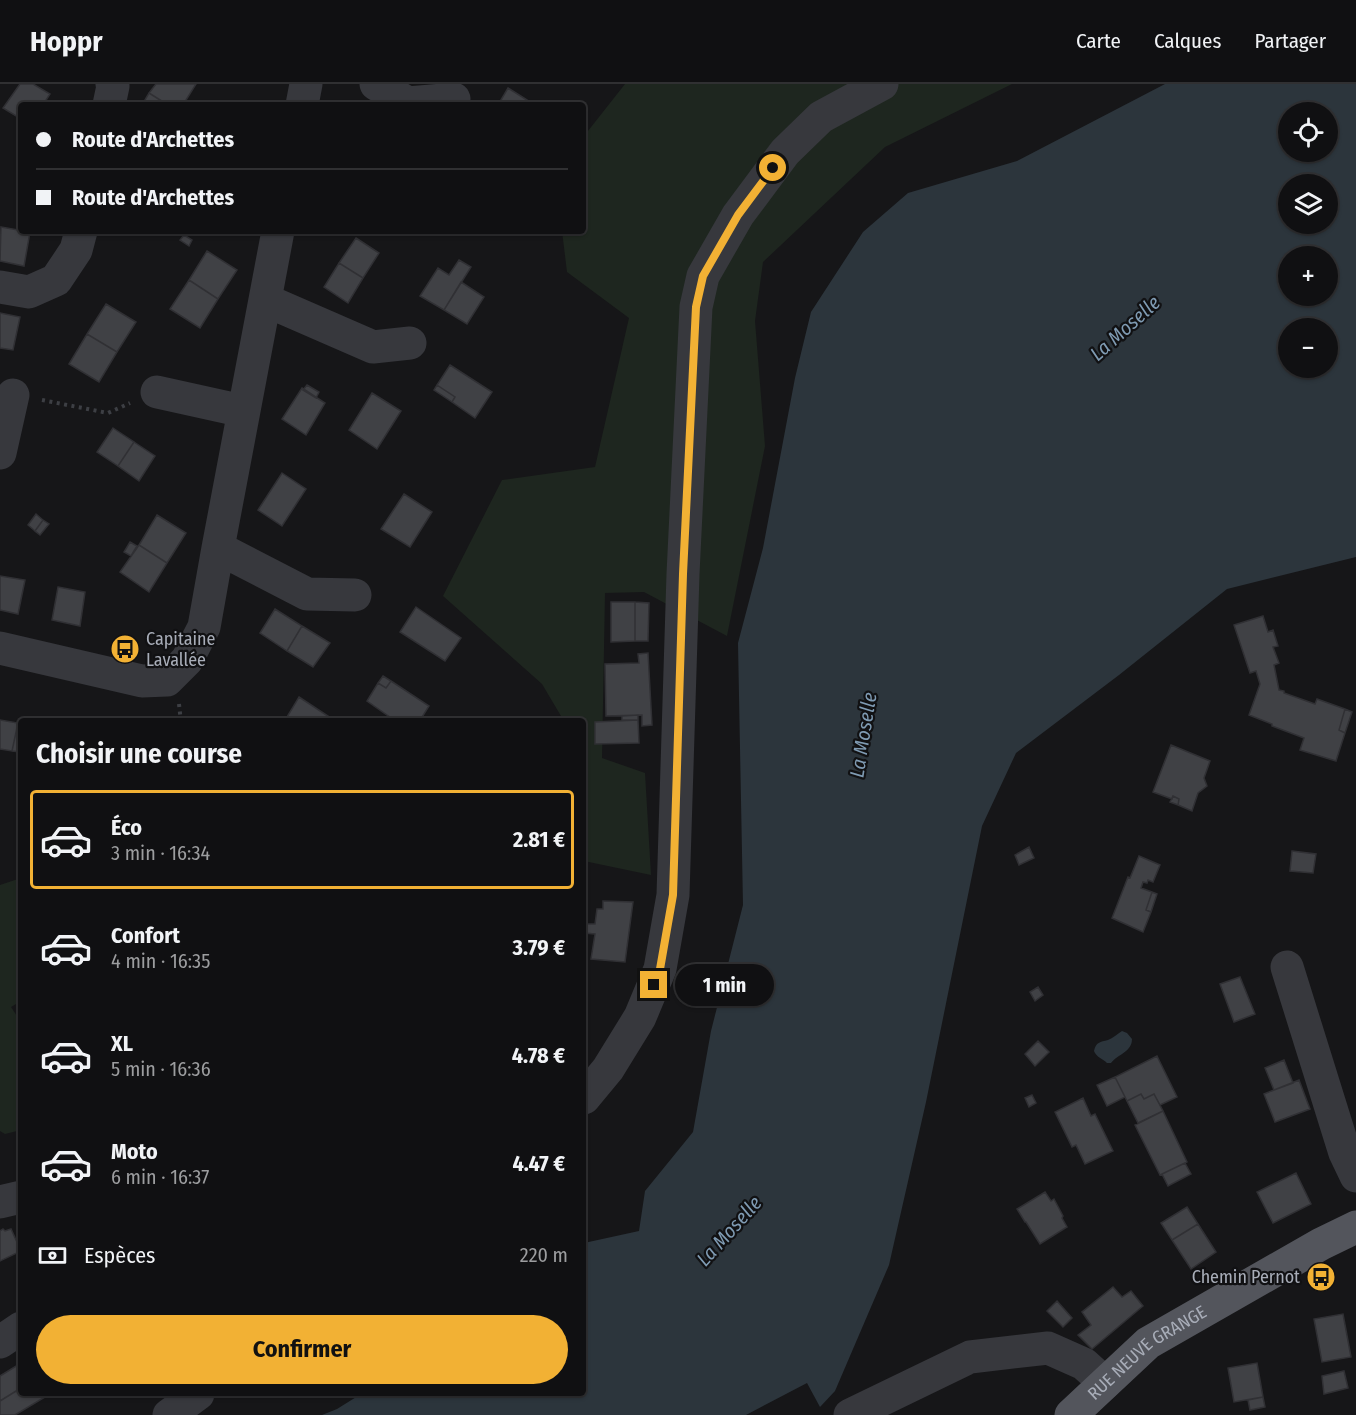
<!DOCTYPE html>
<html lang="fr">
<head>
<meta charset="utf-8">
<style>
	:root { --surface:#101012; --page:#1e1e20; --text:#f1f3f6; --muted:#9c9d9f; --line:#303032; --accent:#f2b134 }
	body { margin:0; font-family:"Fira Sans Condensed",sans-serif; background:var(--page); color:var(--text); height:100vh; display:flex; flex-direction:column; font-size:22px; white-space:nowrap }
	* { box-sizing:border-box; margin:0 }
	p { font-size:20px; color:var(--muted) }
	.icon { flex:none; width:33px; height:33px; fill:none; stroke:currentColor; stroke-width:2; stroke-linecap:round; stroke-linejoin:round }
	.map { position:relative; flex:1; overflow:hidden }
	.side { position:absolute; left:18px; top:634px; width:568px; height:678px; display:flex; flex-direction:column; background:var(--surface); border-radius:6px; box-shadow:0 2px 4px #0004,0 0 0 2px var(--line) }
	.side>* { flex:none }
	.banner { position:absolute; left:18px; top:18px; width:568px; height:132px; border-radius:6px; box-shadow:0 2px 4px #0004,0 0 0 2px var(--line); display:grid; align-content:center; height:132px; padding:0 18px; background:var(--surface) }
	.buttons { position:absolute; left:1278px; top:18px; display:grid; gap:12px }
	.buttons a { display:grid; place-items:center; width:60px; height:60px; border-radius:50%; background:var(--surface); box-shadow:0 2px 4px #0004,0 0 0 2px var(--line); font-size:30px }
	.end { position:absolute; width:27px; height:27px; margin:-14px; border:8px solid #f2b134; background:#111; box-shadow:0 0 0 3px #111 }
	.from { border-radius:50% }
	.bubble { position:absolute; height:42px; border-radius:21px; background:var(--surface); box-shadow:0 2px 4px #0004,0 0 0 2px var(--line); font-size:20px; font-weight:700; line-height:42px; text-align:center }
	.banner b { display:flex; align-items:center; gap:21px; height:57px; font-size:22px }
	.banner b+b { border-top:2px solid var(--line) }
	.banner i { width:15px; height:15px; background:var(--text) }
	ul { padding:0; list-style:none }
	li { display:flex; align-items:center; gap:18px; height:99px; margin:0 12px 9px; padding:0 6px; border:3px solid transparent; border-radius:6px }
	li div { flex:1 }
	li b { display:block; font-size:22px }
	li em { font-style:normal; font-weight:700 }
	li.active { border-color:var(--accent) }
	li>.icon { width:54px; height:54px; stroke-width:1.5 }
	h2 { padding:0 18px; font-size:27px; line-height:72px }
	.pay { display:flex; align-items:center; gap:15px; height:66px; padding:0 18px; font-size:22px }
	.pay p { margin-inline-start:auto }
	.primary-button { display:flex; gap:12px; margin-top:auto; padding:12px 18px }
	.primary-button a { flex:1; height:69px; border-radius:36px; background:var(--accent); color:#111; font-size:24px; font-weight:700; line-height:69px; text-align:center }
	header { display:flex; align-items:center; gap:36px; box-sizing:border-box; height:84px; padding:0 30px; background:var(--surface); border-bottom:2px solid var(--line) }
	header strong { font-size:28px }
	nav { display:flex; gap:33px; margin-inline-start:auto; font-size:21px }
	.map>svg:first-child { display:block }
	.green { fill:#1e261f }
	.water { fill:#2c353c; fill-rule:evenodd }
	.building { fill:#404145; stroke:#303034; stroke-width:1.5 }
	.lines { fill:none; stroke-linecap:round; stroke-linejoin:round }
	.path { stroke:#3d3f44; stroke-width:4; stroke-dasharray:3 4.5; stroke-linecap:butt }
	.minor { stroke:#37383d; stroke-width:33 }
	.major { stroke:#53555c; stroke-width:33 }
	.route { stroke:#f2b134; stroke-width:8 }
	.labels { text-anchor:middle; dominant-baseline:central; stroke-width:4.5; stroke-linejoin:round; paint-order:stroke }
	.poi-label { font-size:18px; fill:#a8adb8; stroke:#111113; text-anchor:start }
	.street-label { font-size:18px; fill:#a8adb8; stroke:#111113 }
	.water-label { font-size:20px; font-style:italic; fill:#7f9bb3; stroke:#111113 }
</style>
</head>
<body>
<header>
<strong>Hoppr</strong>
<nav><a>Carte</a><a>Calques</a><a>Partager</a></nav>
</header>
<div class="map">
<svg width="1356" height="1331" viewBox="0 0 1356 1331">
	<rect width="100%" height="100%" fill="#161618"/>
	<!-- green -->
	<path class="green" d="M625,0h387l-127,63 -122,115 -8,59 10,125 -38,190 -83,-44 -39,1 -3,165 43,15 6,102 -67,-14v-139l-23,-1v-5l-19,-32 -99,-88 59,-116 93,-13 34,-149 -62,-46 -5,-41h22v-95z
		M21,794v123l-10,6 10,15v108l-16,4 -5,-3v-246z"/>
	<!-- water -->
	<path class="water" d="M1165,0h191v473l-129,32 -108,86 -103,78 -34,73 -56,276 -37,163 -54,126 -15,16 -13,-24 -61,32h-424l15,-6 24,-15h223v-151l55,-12 6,-40 48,-59 18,-101 32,-126 -5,-262 25,-95 32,-170 16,-66 52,-80 45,-39 109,-32zM1288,28h40v40h-40zM1288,100h40v40h-40zM1288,172h40v40h-40zM1288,244h40v40h-40z
		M1122,947l5,2 5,6c0,13 -14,15 -21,24h-4c-4,-4 -11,-6 -13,-12 2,-9 6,-9 14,-11 5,-2 9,-6 14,-9z"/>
	<!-- building -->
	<path class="building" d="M20,0h13l17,10 -7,11h-22v14l-18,-11z
		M156,0h40l-13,21h-15l-19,-12z
		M508,4l27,17h-37z
		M149,9l19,12h-26z
		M1,143l29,5 -6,34 -24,-5z
		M184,151l8,5 -3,6 -9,-6z
		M356,154l23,15 -16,25 -24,-15z
		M207,167l30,19 -19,29 -29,-19z
		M459,176l12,7 -27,43 -24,-14 18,-28 11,7z
		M339,179l24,15 -15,25 -24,-16z
		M189,196l29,19 -18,29 -30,-19z
		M461,198l23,15 -17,27 -23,-14z
		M106,220l30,18 -19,30 -30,-18z
		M0,229l20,4 -7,33 -13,-2z
		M87,250l30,18 -18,30 -30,-18z
		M450,281l42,27 -17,26 -23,-16 3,-5 -18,-12z
		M307,301l12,7 -3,6 -13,-8z
		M437,301l18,12 -3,5 -18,-12z
		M302,304l23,15 -19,32 -24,-16z
		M372,309l29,18 -24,38 -28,-19z
		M113,344l21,14 -16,24 -21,-14z
		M134,358l21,14 -16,25 -21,-15z
		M282,389l24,16 -24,37 -24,-16z
		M404,410l28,18 -22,35 -29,-18z
		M36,430l7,6 -8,11 -7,-6z
		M157,431l29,18 -19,30 -28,-18z
		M43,436l6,4 -9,11 -5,-4z
		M130,458l7,4 -6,10 -7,-4z
		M139,461l28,18 -18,29 -29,-20z
		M0,492l25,4 -7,34 -18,-4z
		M58,503l27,5 -5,34 -28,-6z
		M611,518h24v39l-24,1z
		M635,518l14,1 -1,38h-13z
		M416,523l45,31 -16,23 -45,-29z
		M275,525l27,17 -15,25 -27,-18z
		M1263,532l5,16 5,-2 5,16 -5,1 6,16 -5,2 5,25 5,1v2l31,11 2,-5 28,10 -6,21 6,3 -9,28 -36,-11 4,-12 -32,-12v-2l-23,-9 11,-31 -4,-13 -6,2 -16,-48z
		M302,542l28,17 -17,24 -26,-16z
		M648,569l4,72 -10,1v-11l-36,1 -1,-52 34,-1 -1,-9z
		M383,592l8,5 -5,7 -8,-5z
		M391,597l38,25 -10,16h-22l-30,-21 11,-18 8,5z
		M299,613l38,25h-53z
		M1345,625l7,3 -7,21 -6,-3z
		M638,631v5h-16v-4z
		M0,636l18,3 -6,28 -12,-2z
		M638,636l1,23 -44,1v-22z
		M18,639l3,1v28l-9,-1z
		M1171,661l39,16 -6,17 3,8 -9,7 -6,18 -14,-6 1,-6 -6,-3 -1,3 -19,-7z
		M1173,712l6,3 -1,6 -8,-3z
		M1029,763l5,11 -15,7 -4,-10z
		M1292,767l24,3 -3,19 -23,-2z
		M1139,772l21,9 -7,17 -5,-2 -1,3 -4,-1 -2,6 11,4 -6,18 5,2 -8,20 -31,-14 16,-41 2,1z
		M1152,808l5,2 -6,18 -5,-2z
		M603,817l30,1 -8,60 -34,-3 4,-25 -11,-1v-9h11l2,-15h6z
		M1240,893l15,37 -21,8 -14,-38z
		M1038,903l5,8 -8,6 -5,-9z
		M1038,957l11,11 -14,14 -10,-12z
		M1157,972l20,41 -17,8 -6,-11 -10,5 -3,-5 -14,7 -12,-24z
		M1284,976l9,23 -19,7 -9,-22z
		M1115,993l10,20 -18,9 -10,-21z
		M1299,996l11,29 -35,13 -11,-28z
		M1141,1010l3,5 10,-5 9,17 -25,12 -11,-22z
		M1032,1011l4,8 -7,4 -4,-9z
		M1083,1014l8,18 4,-2 18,37 -28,13 -9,-19 -4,2 -17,-35z
		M1163,1027l24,51 -27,13 -25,-50z
		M1185,1079l6,11 -23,12 -6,-12z
		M1296,1089l15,31 -38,19 -16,-31z
		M1045,1108l6,9 3,-2 9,17 -1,2 5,9 -27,17 -14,-22h-1l-8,-13z
		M1187,1123l11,17 -26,16 -11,-17z
		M1198,1140l18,28 -25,17 -19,-29z
		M3,1145l2,2 6,-2 10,22 -21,10v-30z
		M1113,1203l9,10 9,-6 12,15 -51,43 -14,-14 13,-10 -9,-13z
		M1057,1217l15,17 -9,9 -16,-16z
		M1343,1230l8,43 -29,5 -8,-43z
		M21,1279v25l-21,13v-25z
		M1257,1279l6,34 -29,5 -6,-34z
		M1344,1287l4,17 -24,6 -2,-18z
		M21,1304v6h29l-35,21h-15v-14z
		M1263,1313l2,10 -15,3 -2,-10z"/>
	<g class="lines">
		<!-- path -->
		<path class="path" d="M42,316l66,13 22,-10
			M179,620l2,18"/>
		<!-- minor -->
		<path class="minor" d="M376,0l32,19 46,-4
			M109,21l4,-19 -1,-2
			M302,21l4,-21
			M0,203l29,5 27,-12 20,-30 5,-19
			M265,216l108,47 37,-4
			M157,308l86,19
			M0,369l13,-58
			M218,464l89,46 48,1
			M0,564l142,33 25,-1 20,-20 17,-33 14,-79 60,-317
			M1287,883l58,186 11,23
			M584,1014l24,-29 32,-52 20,-48 13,-74 10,-321 13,-267 7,-31 35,-61 47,-63 36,-35 61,-33
			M0,1118l21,-5
			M0,1258l21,-14
			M169,1331l29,-21
			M850,1331l120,-58 78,-9 36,16 21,19"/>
		<!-- major -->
		<path class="major" id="s1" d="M1071,1331l77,-72 173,-99 35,-17"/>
	</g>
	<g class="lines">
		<!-- route -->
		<path class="route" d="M654,901l6,-16 13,-74 10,-321 13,-267 7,-31 35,-61 35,-47"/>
	</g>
	<!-- icons -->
	<defs>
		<g id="bus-disc" transform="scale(1.5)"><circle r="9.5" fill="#f2b134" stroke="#111113"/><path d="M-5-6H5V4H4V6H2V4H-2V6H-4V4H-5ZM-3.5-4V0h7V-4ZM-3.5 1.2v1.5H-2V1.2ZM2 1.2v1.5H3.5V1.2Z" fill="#111"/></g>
	</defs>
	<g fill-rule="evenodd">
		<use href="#bus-disc" x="125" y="565"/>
		<use href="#bus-disc" x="1321" y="1193"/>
	</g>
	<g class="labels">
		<!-- poi labels -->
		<g class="poi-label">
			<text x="146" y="555">Capitaine<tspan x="146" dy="21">Lavallée</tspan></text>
			<text x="1300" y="1193" text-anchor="end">Chemin Pernot</text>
		</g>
		<!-- street labels -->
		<g class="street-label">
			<text stroke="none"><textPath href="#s1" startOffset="99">RUE NEUVE GRANGE</textPath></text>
		</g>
		<!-- water labels -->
		<g class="water-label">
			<text transform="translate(1125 244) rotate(-42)">La Moselle</text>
			<text transform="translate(863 651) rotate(-81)">La Moselle</text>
			<text transform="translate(729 1147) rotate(-48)">La Moselle</text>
		</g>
	</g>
</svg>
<div class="buttons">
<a><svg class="icon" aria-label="locate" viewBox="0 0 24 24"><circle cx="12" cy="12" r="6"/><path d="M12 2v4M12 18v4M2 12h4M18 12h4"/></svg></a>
<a><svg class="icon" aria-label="layers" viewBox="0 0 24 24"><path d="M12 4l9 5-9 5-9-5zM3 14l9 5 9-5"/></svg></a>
<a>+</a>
<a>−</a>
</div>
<i class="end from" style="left:773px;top:84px"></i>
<i class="end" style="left:654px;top:901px"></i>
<div class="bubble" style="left:675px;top:880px;width:99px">1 min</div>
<div class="banner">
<b><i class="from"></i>Route d'Archettes</b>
<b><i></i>Route d'Archettes</b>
</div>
<section class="side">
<h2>Choisir une course</h2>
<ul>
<li class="active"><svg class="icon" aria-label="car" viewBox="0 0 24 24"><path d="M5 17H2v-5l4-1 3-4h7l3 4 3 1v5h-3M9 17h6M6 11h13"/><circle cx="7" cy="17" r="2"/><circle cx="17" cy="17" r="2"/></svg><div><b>Éco</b><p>3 min · 16:34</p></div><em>2.81 €</em></li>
<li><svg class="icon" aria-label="car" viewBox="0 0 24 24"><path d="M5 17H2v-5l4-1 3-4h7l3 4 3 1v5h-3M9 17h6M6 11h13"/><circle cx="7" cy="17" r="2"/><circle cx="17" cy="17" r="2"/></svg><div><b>Confort</b><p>4 min · 16:35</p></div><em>3.79 €</em></li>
<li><svg class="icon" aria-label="car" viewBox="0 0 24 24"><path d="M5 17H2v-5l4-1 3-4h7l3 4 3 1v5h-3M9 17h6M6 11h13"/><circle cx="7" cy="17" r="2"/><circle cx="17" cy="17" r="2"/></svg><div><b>XL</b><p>5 min · 16:36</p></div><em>4.78 €</em></li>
<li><svg class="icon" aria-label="car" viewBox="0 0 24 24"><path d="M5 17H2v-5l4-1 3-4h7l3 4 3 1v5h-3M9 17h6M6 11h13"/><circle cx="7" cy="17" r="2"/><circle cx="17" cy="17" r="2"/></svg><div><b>Moto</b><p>6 min · 16:37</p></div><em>4.47 €</em></li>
</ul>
<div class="pay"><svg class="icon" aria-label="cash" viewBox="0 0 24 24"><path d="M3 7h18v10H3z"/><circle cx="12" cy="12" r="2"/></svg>Espèces<p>220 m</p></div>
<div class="primary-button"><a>Confirmer</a></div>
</section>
</div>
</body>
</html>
